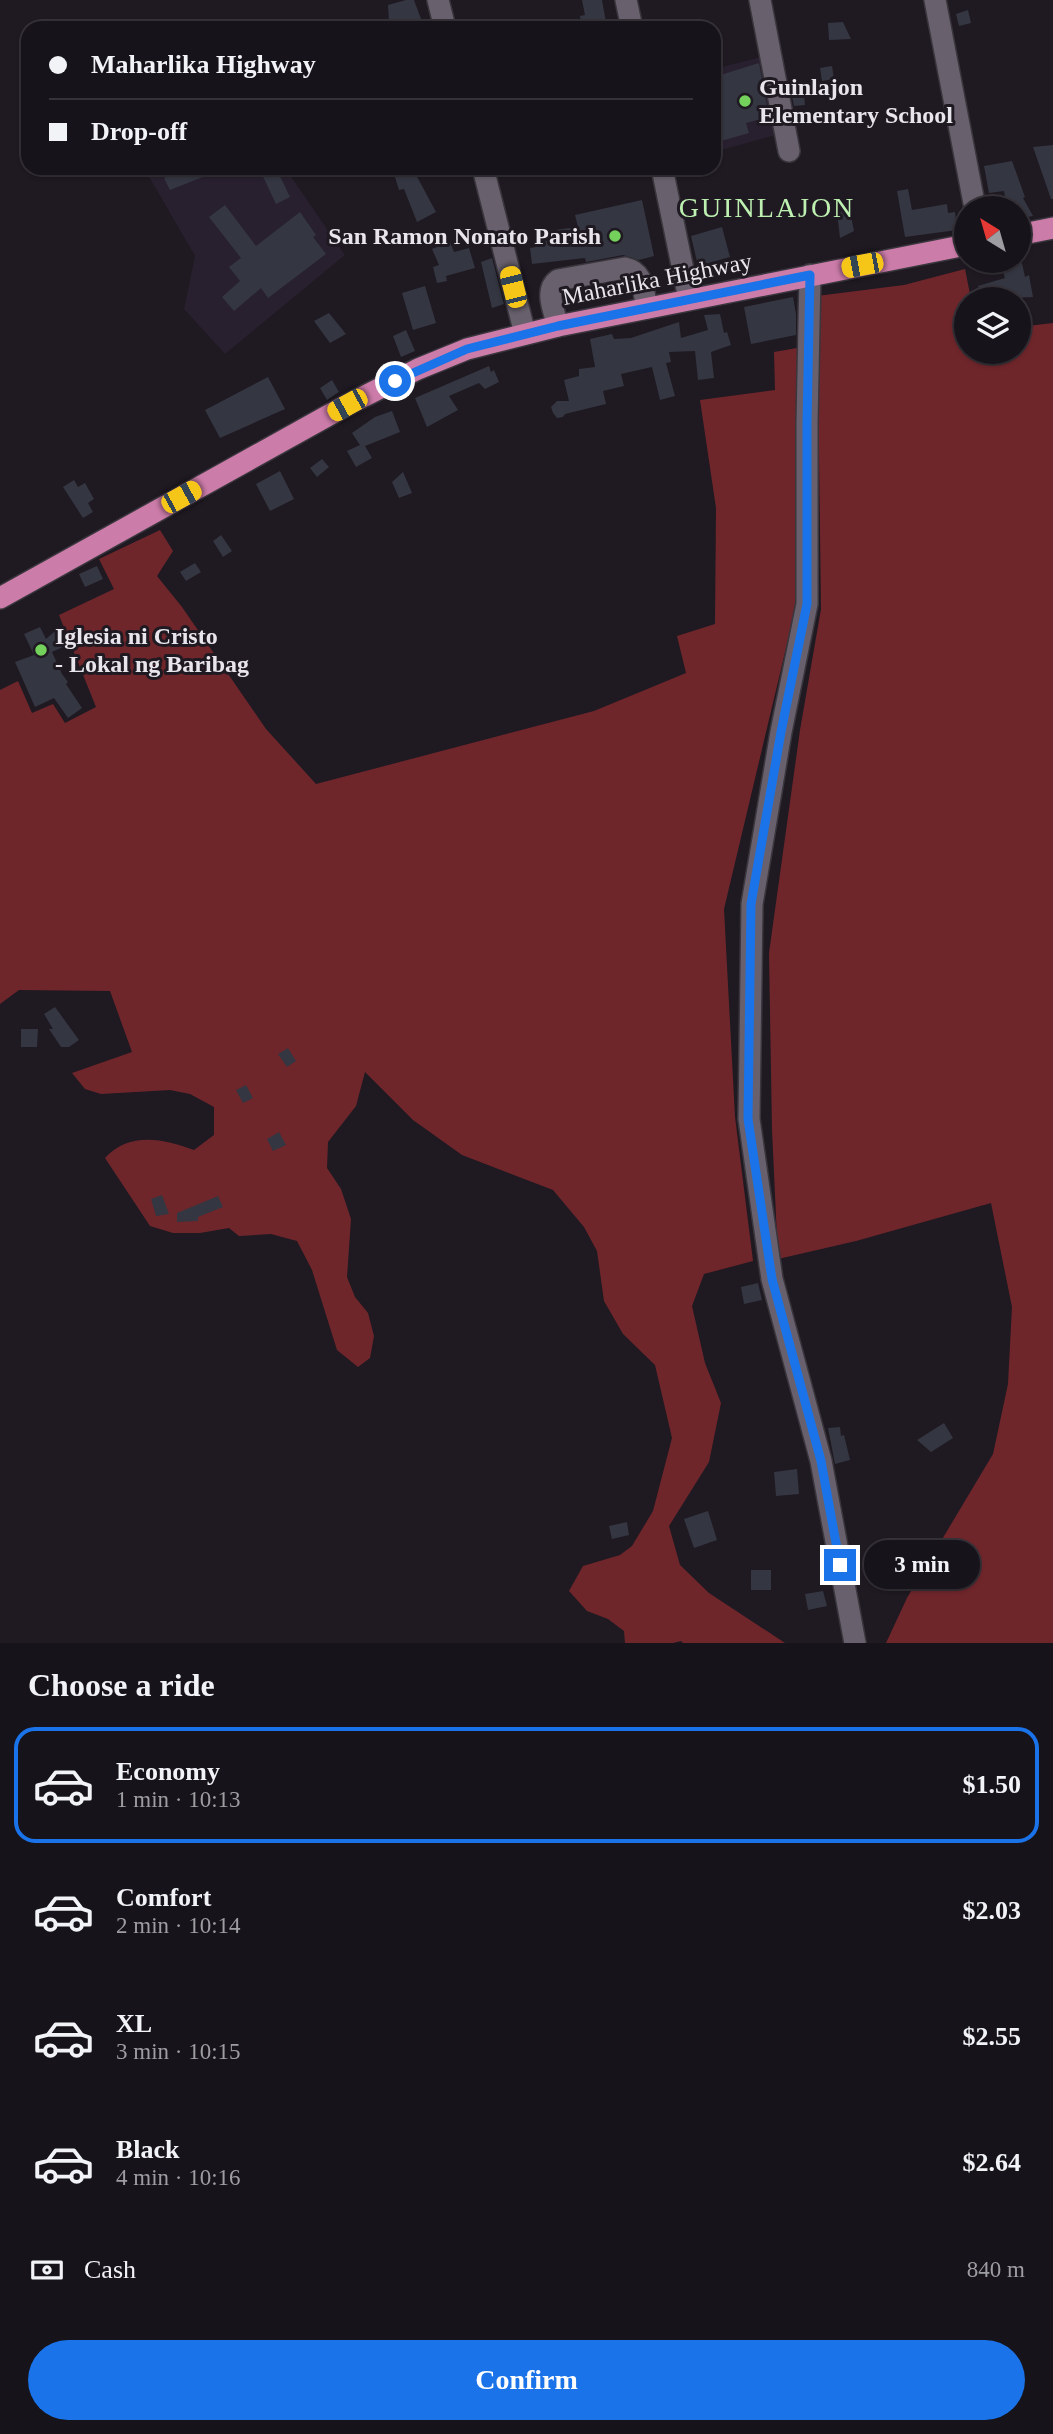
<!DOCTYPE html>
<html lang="en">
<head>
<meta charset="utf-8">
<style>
	:root { --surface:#17131a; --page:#201c23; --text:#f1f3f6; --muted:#9e9ea2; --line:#363239; --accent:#1a73e8 }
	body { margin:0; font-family:Georgia,serif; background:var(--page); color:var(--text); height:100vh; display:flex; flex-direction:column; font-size:26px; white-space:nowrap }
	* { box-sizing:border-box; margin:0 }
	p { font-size:23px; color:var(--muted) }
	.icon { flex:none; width:38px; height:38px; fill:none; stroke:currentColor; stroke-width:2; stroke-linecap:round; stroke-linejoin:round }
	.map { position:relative; height:1643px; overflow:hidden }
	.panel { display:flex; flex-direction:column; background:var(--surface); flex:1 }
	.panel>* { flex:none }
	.guide { position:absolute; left:21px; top:21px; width:700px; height:154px; border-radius:21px; box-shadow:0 2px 5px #0004,0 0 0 2px var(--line); display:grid; align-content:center; height:154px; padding:0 28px; background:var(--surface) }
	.needle { width:46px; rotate:323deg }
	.tools { position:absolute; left:954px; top:196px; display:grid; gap:14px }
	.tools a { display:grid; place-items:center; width:77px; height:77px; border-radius:50%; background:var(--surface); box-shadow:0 2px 5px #0004,0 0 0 2px var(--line); font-size:35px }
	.end { position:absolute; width:32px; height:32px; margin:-16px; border:9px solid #1a73e8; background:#fff; box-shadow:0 0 0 4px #fff }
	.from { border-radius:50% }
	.bubble { position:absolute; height:49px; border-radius:24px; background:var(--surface); box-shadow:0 2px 5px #0004,0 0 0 2px var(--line); font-size:23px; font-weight:700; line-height:49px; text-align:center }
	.car { position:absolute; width:21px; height:42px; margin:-21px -10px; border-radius:9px; box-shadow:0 0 5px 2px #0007; background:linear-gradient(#f5c518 24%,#345 0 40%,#f5c518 0 76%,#345 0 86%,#f5c518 0) }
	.guide b { display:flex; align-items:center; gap:24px; height:66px; font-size:26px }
	.guide b+b { border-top:2px solid var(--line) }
	.guide i { width:18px; height:18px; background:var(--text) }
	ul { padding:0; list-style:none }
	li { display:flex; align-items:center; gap:21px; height:116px; margin:0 14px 10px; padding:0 14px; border:4px solid transparent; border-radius:21px }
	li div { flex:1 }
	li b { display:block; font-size:26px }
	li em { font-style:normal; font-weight:700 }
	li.on { border-color:var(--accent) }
	li>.icon { width:63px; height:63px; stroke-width:1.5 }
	h2 { padding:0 28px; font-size:32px; line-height:84px }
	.pay { display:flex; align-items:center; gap:18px; height:77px; padding:0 28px; font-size:26px }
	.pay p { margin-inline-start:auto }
	.button { display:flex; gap:14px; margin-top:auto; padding:14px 28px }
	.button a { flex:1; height:80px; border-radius:42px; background:var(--accent); color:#fff; font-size:28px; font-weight:700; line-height:80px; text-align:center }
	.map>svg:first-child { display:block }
	.built { fill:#28202e }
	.forest { fill:#6f262b }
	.building { fill:#343641 }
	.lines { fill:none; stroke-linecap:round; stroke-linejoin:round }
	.minor-casing { stroke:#3a363d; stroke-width:24 }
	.highway-casing { stroke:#3a363d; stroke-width:24 }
	.minor { stroke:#68616d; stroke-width:21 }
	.highway { stroke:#cc7ca9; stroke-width:21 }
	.route { stroke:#1a73e8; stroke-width:9 }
	.poi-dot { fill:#74d25c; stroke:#1f1922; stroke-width:2.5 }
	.labels { text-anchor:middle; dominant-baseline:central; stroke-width:6; stroke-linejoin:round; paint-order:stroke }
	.poi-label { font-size:24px; font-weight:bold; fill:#e9e5ec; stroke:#1f1922; text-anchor:start }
	.street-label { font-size:24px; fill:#e9e5ec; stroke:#1f1922 }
	.quarter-label { font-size:28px; letter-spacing:2px; fill:#bef1b1; stroke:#1f1922 }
</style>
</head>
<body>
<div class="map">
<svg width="1053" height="1643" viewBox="0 0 1053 1643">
	<rect width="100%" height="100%" fill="#1f1922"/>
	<!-- built -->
	<path class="built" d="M765,56l18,77 -69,19v-83z
		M161,168h124l60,87 -120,99 -41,-45 11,-53 -47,-81z"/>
	<!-- forest -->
	<path class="forest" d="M965,269l6,30h-5v53h52l1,-25 34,-4v1320h-167l21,-45 86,-144 15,-70 4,-77 -21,-104 -135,38 -78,18 -6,-129 -3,-177 31,-223 21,-121 -4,-313 87,-11z
		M803,347l-7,259 -72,303 11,208 18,144 -49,13 -12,32 13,57 16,40 -12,59 -40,64 11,39 29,28 76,50h-102l-2,-2 -8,2h-48l-1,-12 -16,-12 -21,-8 -18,-20 14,-25 37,-11 12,-9 21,-35 19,-73 -17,-73 -32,-31 -19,-33 -7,-50 -13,-24 -31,-37 -91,-35 -49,-35 -48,-48 -9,34 -28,36 -1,26 14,21 10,30 -4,58 8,20 13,16 6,23 -4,22 -12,9 -21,-17 -25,-80 -15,-29 -26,-7 -32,2 -10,-8 -29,5h-27l-23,-7 -45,-68c25,-27 58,-19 89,-8l20,-15v-28l-24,-13 -20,-4 -69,4 -16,-5 -13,-16 60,-21 -22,-61 -91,-1 -19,14v-314l18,-9 14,32 21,-9 12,19 31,-16 -37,-92 55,-26 -15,-30 61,-29 13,21 -16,25 25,31 84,122 50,55 278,-73 92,-38 -9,-37 38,-12 1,-116 -16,-108 75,-10 -1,-38z"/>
	<!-- building -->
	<path class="building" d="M406,0h8l7,19 -32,2 -1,-16z
		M582,0h20l5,28h-25l-2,-12 5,-1z
		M968,10l3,13 -12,3 -3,-12z
		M843,22l8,17 -22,1 -1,-17z
		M759,63l10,54 -23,6 3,10 -35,10v-66z
		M832,66l2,13 -12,2 -2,-13z
		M803,85l2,20 -11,1 -4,-20z
		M1053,145v54h-2l-18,-52z
		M1012,161l13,36 -2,1 10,18 -15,3v-11h-11l-3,-17 -15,2 -5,-27z
		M185,168h38v1l-53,21 -6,-12z
		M259,168h17l14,29 -14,7z
		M414,171l22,41 -19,10 -13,-33 -5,1 -4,-13z
		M908,189l4,21 35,-6 1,9 7,-1 2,18 -52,7 -8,-46z
		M642,200l12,56 -15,4 -16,-5 -37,7 -1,-4 -53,6 -2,-16 12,-2 -2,-14 38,-5 -3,-12z
		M225,205l31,41 44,-34 16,23 -3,2 13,17 -58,44 -7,-10 -27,23 -12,-14 18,-16 -11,-14 12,-9 -32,-41z
		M850,211l4,20 -14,7 -3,-26z
		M722,227l8,30 -32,9 -7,-30z
		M450,242l4,10 15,-4 6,20 -29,8 1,5 -10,2 -4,-16 6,-2 -7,-16z
		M492,258l12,46 -12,4 -11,-46z
		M1022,263l3,14 4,-2 4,22 -51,2 -4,-13 27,-8 -3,-10z
		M425,286l11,37 -23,7 -11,-37z
		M793,297l3,17v21l-45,9 -7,-37z
		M329,313l17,21 -16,9 -16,-22z
		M720,314l4,19 3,-1 4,13 -20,7 3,26 -16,2 -3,-29 -26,1 2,10 -5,1 9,33 -15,4 -8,-33 -31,7 3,12 -21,5 3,13 -41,10 -2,3 -6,1 -4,-5 -2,-6 6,-6h12l-5,-21 15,-4v-7l16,-2 -5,-28 22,-5 2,5 17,-1 48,-16 2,16 27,-8 -4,-15z
		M406,330l9,21 -14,6 -8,-21z
		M489,366l2,6 3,-2 5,12 -14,7 -6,-6 -30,13 9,14 -31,17 -12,-29z
		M268,377l17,32 -65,29 -15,-28z
		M332,380l7,12 -12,8 -7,-12z
		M392,411l8,21 -35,14 7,12 -16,9 -9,-16 13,-6 -8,-12 23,-16z
		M322,459l7,8 -12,10 -7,-9z
		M280,471l14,28 -24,12 -14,-27z
		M403,472l9,21 -13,5 -7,-16z
		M74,480l4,7 7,-4 9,16 -6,4 5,9 -10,6 -20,-31z
		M221,535l11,16 -9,6 -10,-16z
		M195,563l6,9 -15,9 -6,-9z
		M97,566l6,13 -18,8 -6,-13z
		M40,627l6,12 9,-8 8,16 -11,5 10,22 6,8 -2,2 16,24 -14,10 -14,-20 -19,9 -20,-45 19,-7 -10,-21z
		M55,1007l24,33 -10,7h-8l-12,-18h4l-9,-15z
		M21,1029h17l-1,18h-16z
		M288,1048l8,13 -9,6 -9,-13z
		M246,1085l7,13 -10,5 -7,-13z
		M279,1132l7,13 -13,6 -6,-12z
		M162,1195l7,19 -13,2 -5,-17z
		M218,1196l5,11 -25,10v4l-21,1v-9z
		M758,1283l4,17 -18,4 -3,-17z
		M944,1423l9,15 -22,14 -14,-12z
		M840,1427l1,9 3,-1 6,25 -15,4 -7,-36z
		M797,1469l2,25 -23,2 -2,-24z
		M708,1511l9,29 -23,8 -10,-29z
		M627,1522l2,13 -17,4 -3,-13z
		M751,1570h20v20h-20z
		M823,1591l4,15 -19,4 -3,-16z"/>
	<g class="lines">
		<!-- minor casing -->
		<g class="minor-casing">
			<path id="minor" d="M438,0l7,28
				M626,0l6,28
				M760,0l29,151
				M935,0l40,208
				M483,168l42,166
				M662,168l27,131
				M810,275l-3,148v181l-26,128 -29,172 -3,215 23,160 49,182 34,182
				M558,326c-4,-15 -14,-36 0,-46l67,-12c19,4 18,23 22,40"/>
		</g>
		<!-- highway casing -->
		<g class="highway-casing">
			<path id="highway" d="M1018,235l35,-7
				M0,598l347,-193 71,-36 49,-20 91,-23 408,-81"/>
		</g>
		<!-- minor -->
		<use href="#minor" class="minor"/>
		<!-- highway -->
		<use href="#highway" class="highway"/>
	</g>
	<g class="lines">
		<!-- route -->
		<path class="route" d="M395,381l72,-32 91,-23 252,-51 -3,148v181l-26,128 -30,172 -3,215 24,160 49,182 19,104"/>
	</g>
	<!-- markers -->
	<g class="poi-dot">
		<circle cx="745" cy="101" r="7"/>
		<circle cx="615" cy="236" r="7"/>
		<circle cx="41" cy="650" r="7"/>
	</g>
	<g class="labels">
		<!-- poi labels -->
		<g class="poi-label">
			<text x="759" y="87">Guinlajon<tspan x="759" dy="28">Elementary School</tspan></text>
			<text x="601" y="236" text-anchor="end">San Ramon Nonato Parish</text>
			<text x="55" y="636">Iglesia ni Cristo<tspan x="55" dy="28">- Lokal ng Baribag</tspan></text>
		</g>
		<!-- street labels -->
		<g class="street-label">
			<text transform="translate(657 279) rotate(-11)">Maharlika Highway</text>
		</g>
		<!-- quarter labels -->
		<g class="quarter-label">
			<text x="767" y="207">GUINLAJON</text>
		</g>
	</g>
</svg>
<div class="tools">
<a><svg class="needle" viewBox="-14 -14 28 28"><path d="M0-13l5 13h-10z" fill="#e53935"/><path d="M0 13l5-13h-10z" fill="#9e9ea2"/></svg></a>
<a><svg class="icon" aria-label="layers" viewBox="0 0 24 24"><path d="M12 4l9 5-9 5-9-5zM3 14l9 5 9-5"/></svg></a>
</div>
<i class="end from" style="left:395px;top:381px"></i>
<i class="end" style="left:840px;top:1565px"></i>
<div class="bubble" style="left:864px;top:1540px;width:116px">3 min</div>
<i class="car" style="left:862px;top:265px;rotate:259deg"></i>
<i class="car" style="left:513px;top:287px;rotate:346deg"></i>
<i class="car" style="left:347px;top:405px;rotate:241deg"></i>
<i class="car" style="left:181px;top:497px;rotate:61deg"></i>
<div class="guide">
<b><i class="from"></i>Maharlika Highway</b>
<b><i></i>Drop-off</b>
</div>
</div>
<section class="panel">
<h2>Choose a ride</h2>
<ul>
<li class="on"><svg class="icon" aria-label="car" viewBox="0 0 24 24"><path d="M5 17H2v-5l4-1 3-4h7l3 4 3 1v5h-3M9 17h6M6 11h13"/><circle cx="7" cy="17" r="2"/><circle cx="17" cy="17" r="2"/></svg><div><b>Economy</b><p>1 min · 10:13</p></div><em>$1.50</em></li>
<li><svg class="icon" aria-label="car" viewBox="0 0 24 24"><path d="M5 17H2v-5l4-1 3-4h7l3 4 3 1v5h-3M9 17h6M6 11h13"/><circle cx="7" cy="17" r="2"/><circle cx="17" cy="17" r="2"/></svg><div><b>Comfort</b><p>2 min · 10:14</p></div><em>$2.03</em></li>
<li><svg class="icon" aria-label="car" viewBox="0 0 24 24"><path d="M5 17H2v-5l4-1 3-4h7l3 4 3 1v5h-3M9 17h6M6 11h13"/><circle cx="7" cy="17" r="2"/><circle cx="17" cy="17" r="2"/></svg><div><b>XL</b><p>3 min · 10:15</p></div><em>$2.55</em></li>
<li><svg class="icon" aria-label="car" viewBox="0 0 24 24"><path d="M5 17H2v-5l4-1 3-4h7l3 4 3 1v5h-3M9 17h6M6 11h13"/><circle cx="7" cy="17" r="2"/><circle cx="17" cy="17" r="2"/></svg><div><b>Black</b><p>4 min · 10:16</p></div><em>$2.64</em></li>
</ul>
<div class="pay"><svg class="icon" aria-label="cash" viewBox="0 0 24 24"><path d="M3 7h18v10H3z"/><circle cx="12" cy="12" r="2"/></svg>Cash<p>840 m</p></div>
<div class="button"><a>Confirm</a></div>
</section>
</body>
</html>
